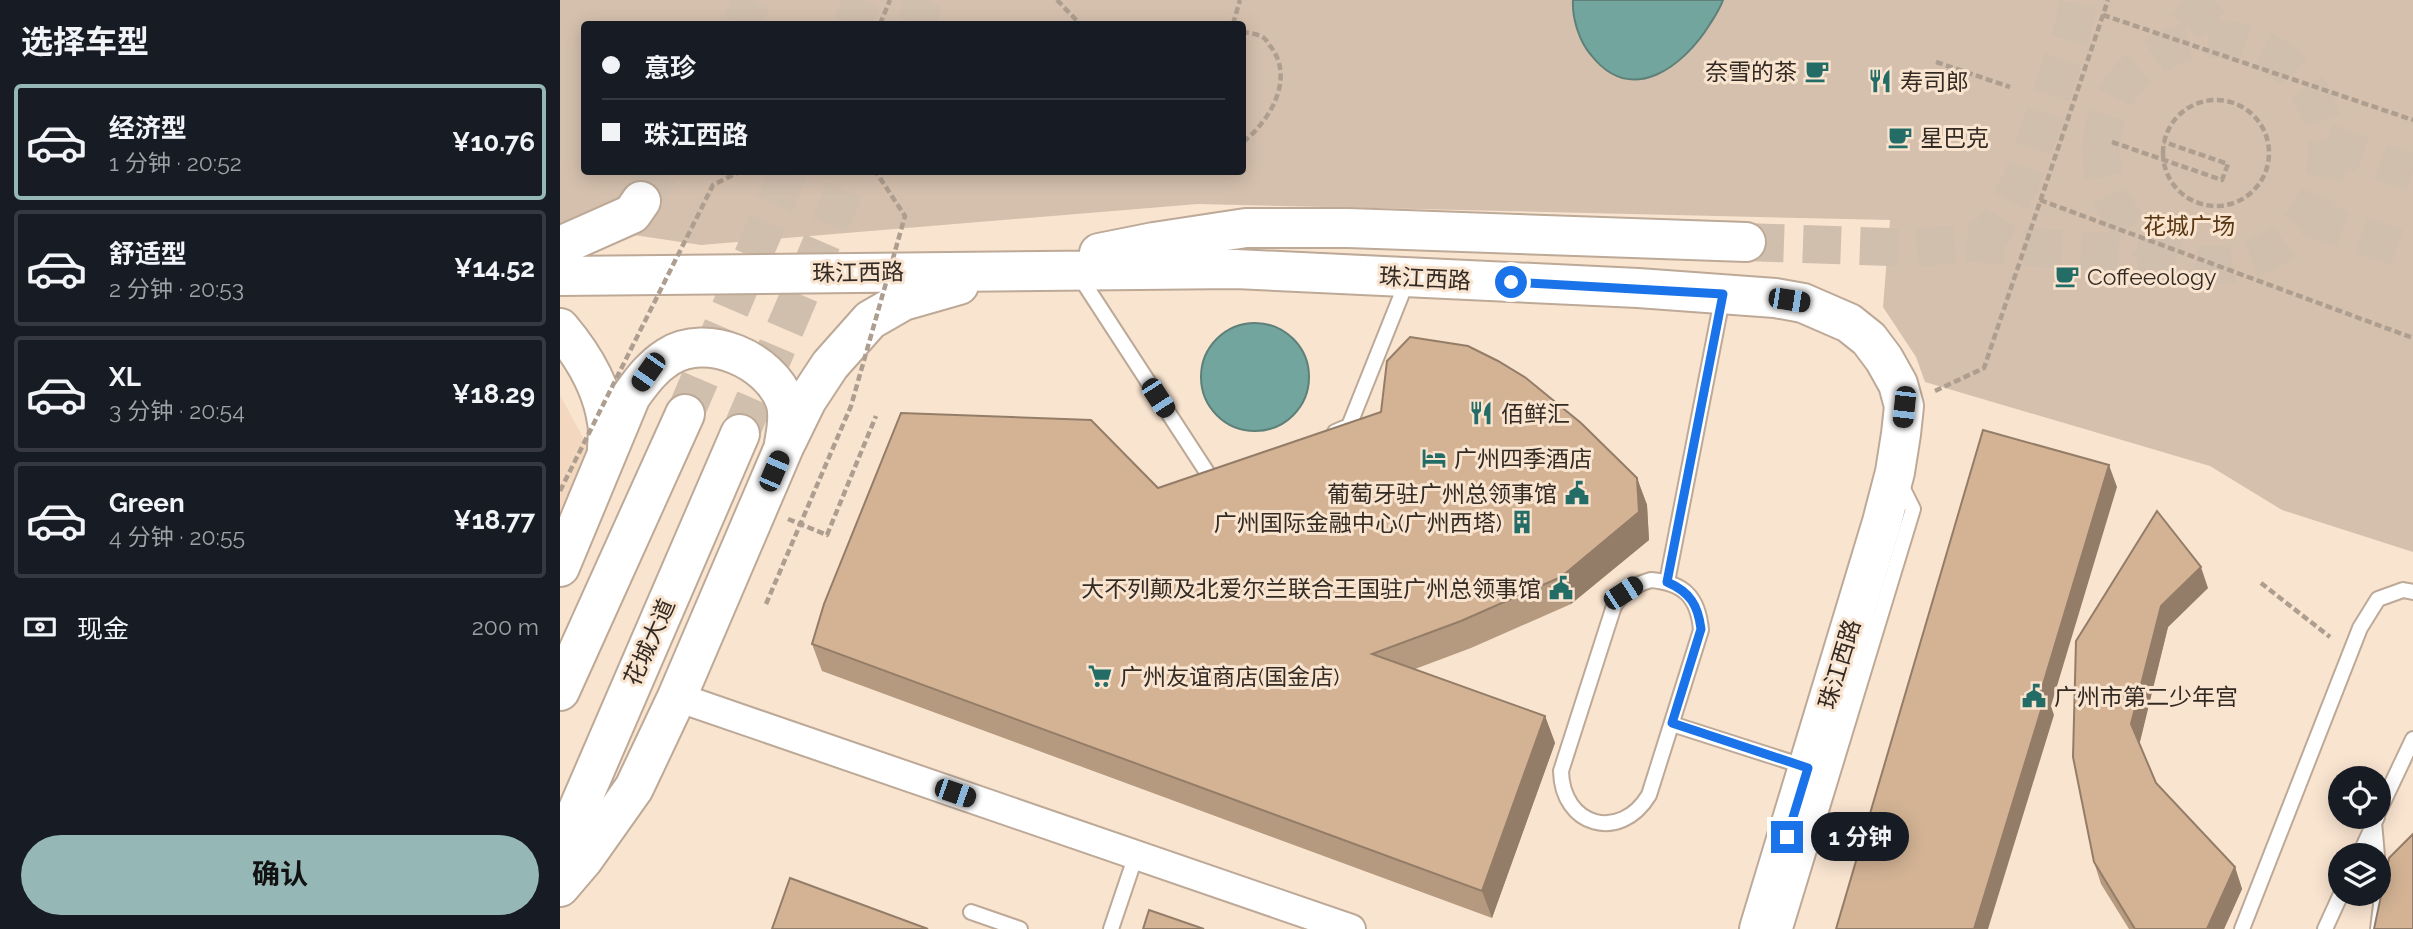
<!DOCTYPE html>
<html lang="zh">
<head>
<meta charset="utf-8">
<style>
	:root { --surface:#171b24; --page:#242831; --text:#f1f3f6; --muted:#9ea1a6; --line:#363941; --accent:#95b7b5 }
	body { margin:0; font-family:Raleway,"Noto Sans SC",sans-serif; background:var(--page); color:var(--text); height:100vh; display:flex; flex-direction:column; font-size:26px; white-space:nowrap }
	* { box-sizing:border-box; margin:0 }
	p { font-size:23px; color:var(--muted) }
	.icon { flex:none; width:38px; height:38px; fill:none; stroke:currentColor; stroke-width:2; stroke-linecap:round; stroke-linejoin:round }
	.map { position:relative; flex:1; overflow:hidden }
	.details { display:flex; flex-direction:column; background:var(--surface); width:560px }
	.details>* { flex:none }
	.hud { position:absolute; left:21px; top:21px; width:665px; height:154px; border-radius:7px; box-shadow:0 4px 18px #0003; display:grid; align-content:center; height:154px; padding:0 21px; background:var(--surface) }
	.tools { position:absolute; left:1768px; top:766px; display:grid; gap:14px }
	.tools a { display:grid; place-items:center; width:63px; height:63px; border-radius:50%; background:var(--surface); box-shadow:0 4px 18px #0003; font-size:35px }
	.end { position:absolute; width:32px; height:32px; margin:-16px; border:9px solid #1a73e8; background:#fff; box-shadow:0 0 0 4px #fff }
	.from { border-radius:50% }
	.bubble { position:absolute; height:49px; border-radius:24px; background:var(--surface); box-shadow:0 4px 18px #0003; font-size:23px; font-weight:700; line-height:49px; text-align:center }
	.car { position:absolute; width:21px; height:42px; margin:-21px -10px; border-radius:9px; box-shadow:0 0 5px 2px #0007; background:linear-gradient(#222 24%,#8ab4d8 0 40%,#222 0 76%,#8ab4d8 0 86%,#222 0) }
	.hud b { display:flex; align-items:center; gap:24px; height:66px; font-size:26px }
	.hud b+b { border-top:2px solid var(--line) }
	.hud i { width:18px; height:18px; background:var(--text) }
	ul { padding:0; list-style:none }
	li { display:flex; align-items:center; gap:21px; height:116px; margin:0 14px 10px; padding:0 7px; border:4px solid var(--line); border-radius:7px }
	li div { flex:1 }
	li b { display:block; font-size:26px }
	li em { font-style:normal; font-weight:700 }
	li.active { border-color:var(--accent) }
	li>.icon { width:63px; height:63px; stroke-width:1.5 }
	h2 { padding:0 21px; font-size:32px; line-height:84px }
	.pay { display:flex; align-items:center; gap:18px; height:77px; padding:0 21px; font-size:26px }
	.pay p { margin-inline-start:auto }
	.primary-button { display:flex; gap:14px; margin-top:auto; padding:14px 21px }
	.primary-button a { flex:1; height:80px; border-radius:42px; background:var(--accent); color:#111; font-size:28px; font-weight:700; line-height:80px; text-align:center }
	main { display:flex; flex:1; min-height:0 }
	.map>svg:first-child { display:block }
	.built { fill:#f3d8bf }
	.green { fill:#d5c0ad; fill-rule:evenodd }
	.water { fill:#71a59e; stroke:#5e8079; stroke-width:2 }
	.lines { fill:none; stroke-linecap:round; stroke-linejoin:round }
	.secondary-tunnel { stroke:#d1bfad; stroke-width:38; stroke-dasharray:38 19; stroke-linecap:butt }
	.primary-tunnel { stroke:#d1bfad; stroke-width:38; stroke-dasharray:38 19; stroke-linecap:butt }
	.service-casing { stroke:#bda997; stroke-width:18 }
	.minor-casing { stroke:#bda997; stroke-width:32 }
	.secondary-casing { stroke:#bda997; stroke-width:42 }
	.primary-casing { stroke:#bda997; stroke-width:42 }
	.path { stroke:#ae9e8f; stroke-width:4.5; stroke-dasharray:7 3.5; stroke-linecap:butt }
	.service { stroke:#fff; stroke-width:14 }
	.minor { stroke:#fff; stroke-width:28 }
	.secondary { stroke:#fff; stroke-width:38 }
	.primary { stroke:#fff; stroke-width:38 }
	.path-bridge { stroke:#ae9e8f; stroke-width:4.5; stroke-dasharray:7 3.5; stroke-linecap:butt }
	.wall { fill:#b59a7f }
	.shaded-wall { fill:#947d68 }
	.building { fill:#d3b394; stroke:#947d68; stroke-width:2 }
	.route { stroke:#1a73e8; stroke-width:9 }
	.labels { text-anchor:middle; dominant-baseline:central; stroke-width:6; stroke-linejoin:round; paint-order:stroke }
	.poi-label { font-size:23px; fill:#322a23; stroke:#f9e4d0; text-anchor:start }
	.park-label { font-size:23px; fill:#583712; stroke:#f9e4d0 }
	.street-label { font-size:23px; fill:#322a23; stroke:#f9e4d0 }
</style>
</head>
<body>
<main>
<section class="details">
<h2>选择车型</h2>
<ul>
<li class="active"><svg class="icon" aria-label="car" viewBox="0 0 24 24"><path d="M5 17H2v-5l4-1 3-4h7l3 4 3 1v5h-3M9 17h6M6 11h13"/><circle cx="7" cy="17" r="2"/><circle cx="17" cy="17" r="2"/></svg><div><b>经济型</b><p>1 分钟 · 20:52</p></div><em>¥10.76</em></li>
<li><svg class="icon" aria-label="car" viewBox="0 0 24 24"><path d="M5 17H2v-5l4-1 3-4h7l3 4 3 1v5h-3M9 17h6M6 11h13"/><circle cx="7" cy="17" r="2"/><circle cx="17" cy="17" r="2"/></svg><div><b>舒适型</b><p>2 分钟 · 20:53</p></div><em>¥14.52</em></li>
<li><svg class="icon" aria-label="car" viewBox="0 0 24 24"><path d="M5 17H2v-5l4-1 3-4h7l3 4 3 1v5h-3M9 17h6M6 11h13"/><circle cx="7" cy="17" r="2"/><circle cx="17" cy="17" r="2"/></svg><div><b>XL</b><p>3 分钟 · 20:54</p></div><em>¥18.29</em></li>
<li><svg class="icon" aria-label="car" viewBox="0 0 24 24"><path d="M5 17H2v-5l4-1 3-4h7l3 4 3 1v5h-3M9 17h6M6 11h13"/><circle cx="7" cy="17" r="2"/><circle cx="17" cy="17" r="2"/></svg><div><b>Green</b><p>4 分钟 · 20:55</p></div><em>¥18.77</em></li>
</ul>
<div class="pay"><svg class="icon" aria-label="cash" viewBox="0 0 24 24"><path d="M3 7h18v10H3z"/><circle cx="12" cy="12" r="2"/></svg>现金<p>200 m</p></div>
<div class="primary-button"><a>确认</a></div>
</section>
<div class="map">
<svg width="1853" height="929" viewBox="0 0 1853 929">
	<rect width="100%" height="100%" fill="#f9e4d0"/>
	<!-- built -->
	<path class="built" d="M0,395l29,54 -29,72z"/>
	<!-- green -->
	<path class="green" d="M0,0h1853v552l-131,-42 -72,-44 -285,-84 -9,-25 -33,-50 7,-87 -692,-16 -497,41 -141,-21zM24,24h658v148h-658z"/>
	<!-- water -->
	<path class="water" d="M1013,0h150c-3,9 -8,16 -13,24 -26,42 -78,83 -119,31 -12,-14 -19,-37 -18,-55z
		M641 377a54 54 0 1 1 108 0a54 54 0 1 1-108 0Z"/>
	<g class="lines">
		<!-- secondary-tunnel -->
		<path class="secondary-tunnel" d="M1624,0l43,39
			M182,24l10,-24
			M1541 152a113 113 0 1 1 226 0a113 113 0 1 1-226 0Z
			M1767,142l86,31
			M81,201l18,-29
			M1747,217l106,36
			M1186,242l170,6 51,-5 25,-10 29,-51 26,-73 27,-84 5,-25
			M1407,243l201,13"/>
		<!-- primary-tunnel -->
		<path class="primary-tunnel" d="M292,24l10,-24
			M355,24l10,-24
			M125,414l104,-242
			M180,434l112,-262"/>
		<!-- service casing -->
		<g class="service-casing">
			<path id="service" d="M518,274l134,206 6,-2
				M775,432l14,-6 58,-145
				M1091,580c33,3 47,17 50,50l-52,165c-29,48 -87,31 -88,-24l53,-165c10,-15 20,-21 37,-26z
				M1107,582l56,-288
				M1112,724l134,43
				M1818,813l35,-74
				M1814,822l3,34
				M1799,856l18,-39
				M411,912l49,17
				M551,929l25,-74
				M1225,929l128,-420 -13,-26
				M1682,929l118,-301 18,-29 25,-9 10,2
				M1765,929l16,-35
				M1818,929l3,-24 -3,-37"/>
		</g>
		<!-- minor casing -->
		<g class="minor-casing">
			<path id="minor" d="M117,697l674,232"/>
		</g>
		<!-- secondary casing -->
		<g class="secondary-casing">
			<path id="secondary" d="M0,246l72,-32 9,-13
				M539,253l55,-11 92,-14h102l398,14
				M0,276l676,-7 402,19 137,10 28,5 46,20 20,16 15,20 14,25 6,22 -3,28 -6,38 -13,50 -123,407
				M0,328c22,26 42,59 47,94 2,9 0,19 0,28
				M0,567l71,-171c11,-15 21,-29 37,-39 39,-25 102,3 117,44 5,14 1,30 -1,43
				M0,887l23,-27 51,-72 43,-91 107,-250 23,-47 23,-35 40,-45 33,-19 56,-16"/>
		</g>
		<!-- primary casing -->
		<g class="primary-casing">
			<path id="primary" d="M0,691l125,-277
				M0,851l180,-417"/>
		</g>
		<!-- path -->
		<path class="path" d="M497,0l23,24
			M1543,15l310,105
			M320,24l10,-24
			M673,24l7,-24
			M682,32c7,1 17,2 22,6 3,2 4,6 7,9 24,32 -1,74 -29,96
			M1376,62l74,25
			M1603 153a53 53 0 1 1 106 0a53 53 0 1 1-106 0Z
			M1480,200l373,138
			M1375,391l49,-23 124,-368
			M228,519l39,16 49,-119
			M1701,583l69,54"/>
		<!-- service -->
		<use href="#service" class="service"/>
		<!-- minor -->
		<use href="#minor" class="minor"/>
		<!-- secondary -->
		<use href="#secondary" class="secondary"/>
		<!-- primary -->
		<use href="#primary" class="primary"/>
		<!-- path-bridge -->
		<path class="path-bridge" d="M1552,142l110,38 6,-16 -64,-22
			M0,491l153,-306 26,-13
			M206,604l85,-198 54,-190 -29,-44"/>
	</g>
	<!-- wall -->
	<path class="wall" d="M821,412l256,66 10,27 2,35 -78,64 -100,44 -56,21 130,47 10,27 -63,175 -670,-247 -10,-27 346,-156z
		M1597,511l51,77 -40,39 -29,117 17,39 79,84 7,22 -18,40h-95l-28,-45 -7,-22z"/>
	<!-- shaded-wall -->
	<path class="shaded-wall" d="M1549,465l8,22 -66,219 3,9 -66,214h-14l67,-238z
		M1077,478l10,27 2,35 -78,64 -10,-27z
		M1641,567l7,21 -40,39 -29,119 -8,-22 30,-118z
		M985,716l10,27 -63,175 -10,-27z
		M1675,867l7,22 -18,40h-17z"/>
	<!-- building -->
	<path class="building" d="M850,337l58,9 30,15 28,17 55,45 56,55 2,34 -78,65 -100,44 -89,33 173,62 -63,175 -670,-247 12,-40 77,-191 190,7 67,68 223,-76 6,-51z
		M1423,430l126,35 -68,226 5,3 -72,235h-138z
		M1597,511l44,56 -40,39 -30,118 25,59 79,84 -28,62h-72l-41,-67 -21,-105 3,-116z
		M1853,834v95h-39l15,-71z
		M230,878l138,51h-156z
		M589,910l55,19h-61z"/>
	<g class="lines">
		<!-- route -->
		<path class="route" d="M951,282l212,12 -56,288c23,10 31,23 34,47l-29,94 136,45 -21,69"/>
	</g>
	<!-- icons -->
	<defs>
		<g id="cafe-bare" transform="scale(1.89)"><path d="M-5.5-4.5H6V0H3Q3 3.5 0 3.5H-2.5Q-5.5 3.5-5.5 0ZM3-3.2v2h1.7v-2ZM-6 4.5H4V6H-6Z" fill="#246d66" stroke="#f9e4d0" stroke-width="2.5" paint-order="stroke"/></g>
		<g id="restaurant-bare" transform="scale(1.89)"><path d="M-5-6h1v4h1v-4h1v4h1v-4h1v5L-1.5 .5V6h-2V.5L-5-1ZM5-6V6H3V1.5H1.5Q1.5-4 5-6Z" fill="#246d66" stroke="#f9e4d0" stroke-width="2.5" paint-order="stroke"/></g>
		<g id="hotel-bare" transform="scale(1.89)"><path d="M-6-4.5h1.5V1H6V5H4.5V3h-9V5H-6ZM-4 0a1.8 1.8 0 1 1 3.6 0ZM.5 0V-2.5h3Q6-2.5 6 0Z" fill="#246d66" stroke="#f9e4d0" stroke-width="2.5" paint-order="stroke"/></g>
		<g id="civic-bare" transform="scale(1.89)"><path d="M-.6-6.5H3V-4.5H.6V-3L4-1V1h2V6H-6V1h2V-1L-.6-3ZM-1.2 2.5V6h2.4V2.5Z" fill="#246d66" stroke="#f9e4d0" stroke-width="2.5" paint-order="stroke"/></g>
		<g id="building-bare" transform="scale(1.89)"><path d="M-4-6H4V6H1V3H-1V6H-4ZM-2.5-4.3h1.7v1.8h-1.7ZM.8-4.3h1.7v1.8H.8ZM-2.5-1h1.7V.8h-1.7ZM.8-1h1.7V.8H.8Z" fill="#246d66" stroke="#f9e4d0" stroke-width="2.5" paint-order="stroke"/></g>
		<g id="supermarket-bare" transform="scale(1.89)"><path d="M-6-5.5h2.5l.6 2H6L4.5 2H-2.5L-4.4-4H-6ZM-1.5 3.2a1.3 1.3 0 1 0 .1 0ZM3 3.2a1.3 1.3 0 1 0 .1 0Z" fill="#246d66" stroke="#f9e4d0" stroke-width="2.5" paint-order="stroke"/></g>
	</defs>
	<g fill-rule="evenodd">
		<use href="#cafe-bare" x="1257" y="71"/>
		<use href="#restaurant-bare" x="1320" y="81"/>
		<use href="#cafe-bare" x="1340" y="137"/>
		<use href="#cafe-bare" x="1507" y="276"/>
		<use href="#restaurant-bare" x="921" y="413"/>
		<use href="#hotel-bare" x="874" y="458"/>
		<use href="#civic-bare" x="1017" y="493"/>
		<use href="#building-bare" x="962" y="522"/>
		<use href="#civic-bare" x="1001" y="588"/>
		<use href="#supermarket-bare" x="540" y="676"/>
		<use href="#civic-bare" x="1474" y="696"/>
	</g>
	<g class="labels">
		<!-- poi labels -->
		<g class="poi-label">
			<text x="1237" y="71" text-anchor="end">奈雪的茶</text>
			<text x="1340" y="81">寿司郎</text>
			<text x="1360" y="137">星巴克</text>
			<text x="1527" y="276">Coffeeology</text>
			<text x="941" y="413">佰鲜汇</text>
			<text x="894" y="458">广州四季酒店</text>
			<text x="997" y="493" text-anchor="end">葡萄牙驻广州总领事馆</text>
			<text x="942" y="522" text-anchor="end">广州国际金融中心(广州西塔)</text>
			<text x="981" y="588" text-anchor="end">大不列颠及北爱尔兰联合王国驻广州总领事馆</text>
			<text x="560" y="676">广州友谊商店(国金店)</text>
			<text x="1494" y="696">广州市第二少年宫</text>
		</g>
		<!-- park labels -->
		<g class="park-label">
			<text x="1629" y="225">花城广场</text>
		</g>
		<!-- street labels -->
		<g class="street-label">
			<text transform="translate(298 272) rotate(-1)">珠江西路</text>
			<text transform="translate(865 278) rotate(3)">珠江西路</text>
			<text transform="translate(89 642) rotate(-66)">花城大道</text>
			<text transform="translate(1279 664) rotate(-73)">珠江西路</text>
		</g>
	</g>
</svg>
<div class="tools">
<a><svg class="icon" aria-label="locate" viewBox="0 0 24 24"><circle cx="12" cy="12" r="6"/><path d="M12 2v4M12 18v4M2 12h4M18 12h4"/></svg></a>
<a><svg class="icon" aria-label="layers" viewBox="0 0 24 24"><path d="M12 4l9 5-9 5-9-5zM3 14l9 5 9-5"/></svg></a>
</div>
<i class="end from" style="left:951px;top:282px"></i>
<i class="end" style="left:1227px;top:837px"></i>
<div class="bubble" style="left:1251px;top:812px;width:98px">1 分钟</div>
<i class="car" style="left:1229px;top:300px;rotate:99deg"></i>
<i class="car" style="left:88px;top:372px;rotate:215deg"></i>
<i class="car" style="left:598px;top:398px;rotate:147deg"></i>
<i class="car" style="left:1344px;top:407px;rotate:186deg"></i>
<i class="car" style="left:214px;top:471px;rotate:23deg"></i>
<i class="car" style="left:1063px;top:593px;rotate:57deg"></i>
<i class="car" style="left:395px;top:793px;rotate:109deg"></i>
<div class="hud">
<b><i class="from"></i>意珍</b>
<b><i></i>珠江西路</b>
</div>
</div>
</main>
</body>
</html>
